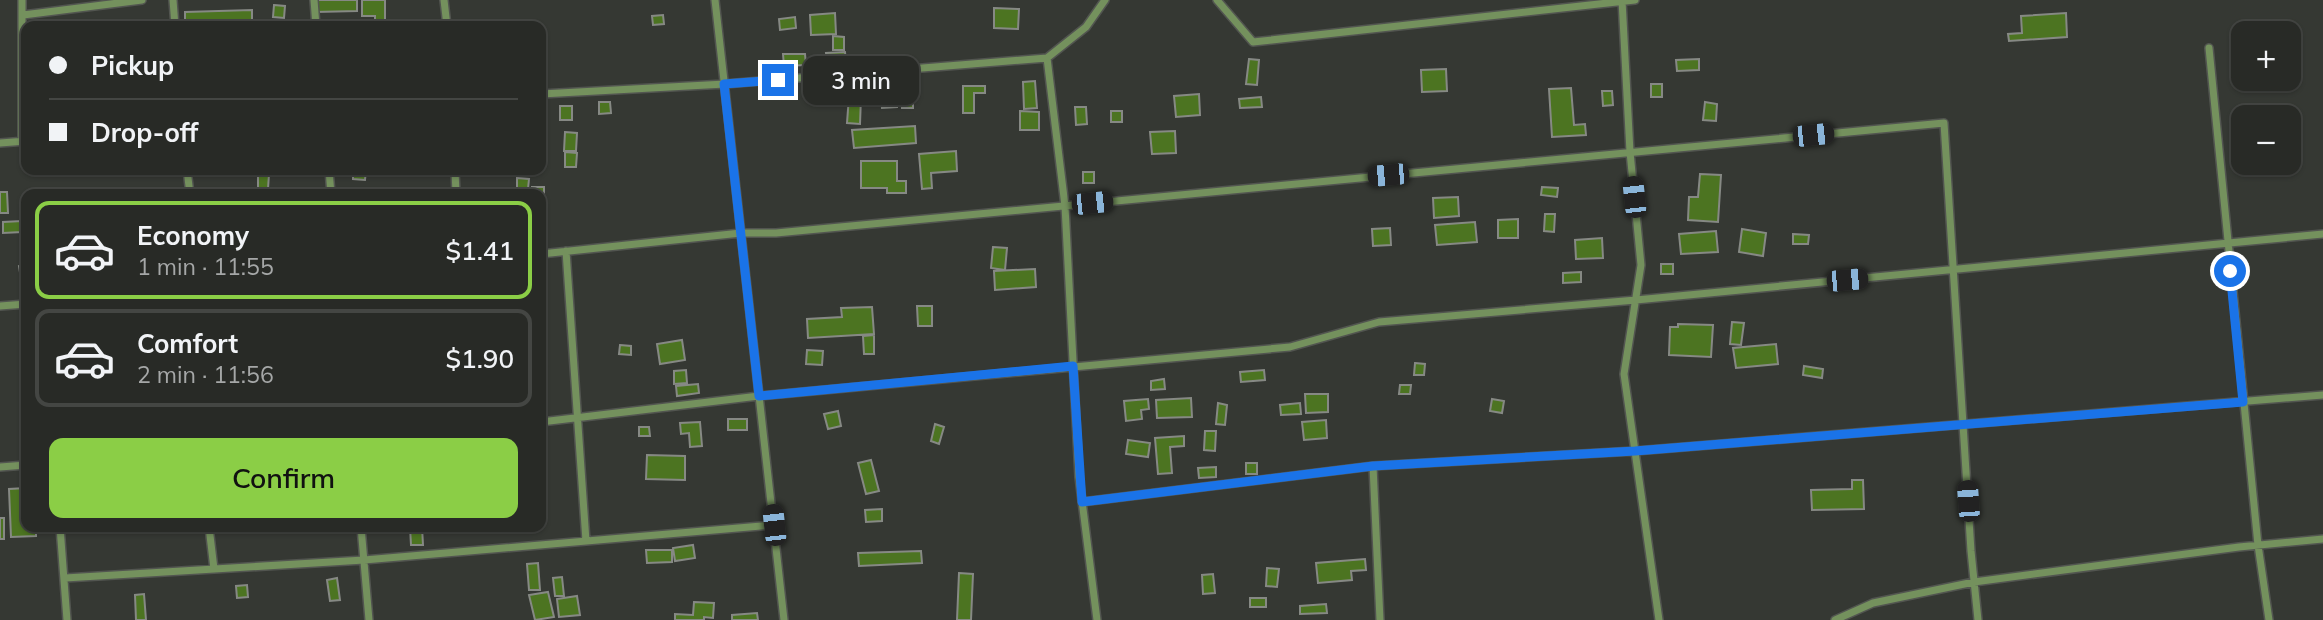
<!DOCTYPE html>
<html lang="en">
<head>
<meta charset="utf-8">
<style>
	:root { --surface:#282a26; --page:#30322e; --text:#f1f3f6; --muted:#a5a7a7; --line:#444643; --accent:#8bce46 }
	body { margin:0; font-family:Mulish,sans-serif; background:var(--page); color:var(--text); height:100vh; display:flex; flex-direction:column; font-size:26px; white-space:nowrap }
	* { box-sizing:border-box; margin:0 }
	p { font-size:23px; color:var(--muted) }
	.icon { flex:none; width:38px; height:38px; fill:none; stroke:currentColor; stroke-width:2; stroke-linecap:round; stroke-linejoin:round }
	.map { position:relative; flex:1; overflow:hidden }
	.drawer { position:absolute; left:21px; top:189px; width:525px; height:343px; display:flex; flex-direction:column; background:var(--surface); border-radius:14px; box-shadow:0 2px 5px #0004,0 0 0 2px var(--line) }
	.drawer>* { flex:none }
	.hud { position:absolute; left:21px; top:21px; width:525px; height:154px; border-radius:14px; box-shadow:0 2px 5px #0004,0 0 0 2px var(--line); display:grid; align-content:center; height:154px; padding:0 28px; background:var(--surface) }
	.controls { position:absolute; left:2231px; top:21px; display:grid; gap:14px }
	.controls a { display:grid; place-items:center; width:70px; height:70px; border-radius:14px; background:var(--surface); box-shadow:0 2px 5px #0004,0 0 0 2px var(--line); font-size:35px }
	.end { position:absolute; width:32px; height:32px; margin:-16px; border:9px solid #1a73e8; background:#fff; box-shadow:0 0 0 4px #fff }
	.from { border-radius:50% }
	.bubble { position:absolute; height:49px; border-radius:14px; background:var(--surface); box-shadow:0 2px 5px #0004,0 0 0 2px var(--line); font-size:23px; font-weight:600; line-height:49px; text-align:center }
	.car { position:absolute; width:21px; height:42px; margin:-21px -10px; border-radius:9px; box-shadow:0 0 5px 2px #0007; background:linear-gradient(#222 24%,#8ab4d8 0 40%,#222 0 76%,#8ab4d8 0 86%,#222 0) }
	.hud b { display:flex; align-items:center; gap:24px; height:66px; font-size:26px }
	.hud b+b { border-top:2px solid var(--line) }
	.hud i { width:18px; height:18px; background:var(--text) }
	ul { padding:12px 0 0; list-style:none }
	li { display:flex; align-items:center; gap:21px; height:98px; margin:0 14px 10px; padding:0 14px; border:4px solid var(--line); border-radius:14px }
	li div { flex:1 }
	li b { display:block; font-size:26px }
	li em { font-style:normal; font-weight:600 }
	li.active { border-color:var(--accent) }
	li>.icon { width:63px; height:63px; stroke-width:1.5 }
	.primary-button { display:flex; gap:14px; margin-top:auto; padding:14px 28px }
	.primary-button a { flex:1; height:80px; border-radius:14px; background:var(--accent); color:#111; font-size:28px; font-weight:600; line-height:80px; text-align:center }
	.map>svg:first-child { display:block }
	.building { fill:#4c7421; stroke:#868984; stroke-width:2 }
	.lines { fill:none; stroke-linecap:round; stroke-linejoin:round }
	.minor-casing { stroke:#525550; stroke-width:10 }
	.minor { stroke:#74915d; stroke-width:7 }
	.route { stroke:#1a73e8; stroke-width:9 }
</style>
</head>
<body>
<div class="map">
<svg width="2323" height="620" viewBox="0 0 2323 620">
	<rect width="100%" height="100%" fill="#353833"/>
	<!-- building -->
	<path class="building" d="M316,0h41v11l-41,1z
		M362,0h23v26h-10v-10h-13z
		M274,5l11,1 -1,12 -11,-1z
		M994,8l25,1 -1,20 -24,-1z
		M252,10v10l-67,2v-10z
		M835,13l1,21 -25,1 -1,-20z
		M2066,13l1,24 -58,4 -1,-7 14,-1 -1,-17z
		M663,15l1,9 -11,1 -1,-9z
		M795,17l1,11 -16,2 -1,-11z
		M326,22l33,2v2h-33z
		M833,36l11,1v13h-11z
		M845,52l1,9 -19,1 -1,-9z
		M783,54h22l1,11 -22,1z
		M1249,59l10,1 -2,25 -11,-1z
		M1699,59v11l-22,1 -1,-11z
		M1446,69l1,22 -25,1 -1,-22z
		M1035,81l2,27 -13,1 -1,-27z
		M1651,84h11v13h-11z
		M963,86h22v7h-11v20h-11z
		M1571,88l3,37 11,-1 1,11 -34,2 -3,-48z
		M1602,91h10l1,14 -10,1z
		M901,92h12v16h-11z
		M897,93v14l-15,1 -1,-14z
		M1199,94l1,21 -24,2 -2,-21z
		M849,96l12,1 -1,27 -13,-1z
		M1261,97l1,10 -22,1 -1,-9z
		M599,102h11l1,11 -12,1z
		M1705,102l12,2 -1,17 -13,-1z
		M560,106h12v14h-12z
		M1075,107h11l1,17 -11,1z
		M1020,111l19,1v18h-19z
		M1111,111h11v11h-11z
		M915,126l1,17 -62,5 -2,-18z
		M1175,131l1,22 -24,1 -2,-22z
		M565,132l12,1 -1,18h-12z
		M956,151l1,20 -26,2 1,15 -10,1 -3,-35z
		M565,152l12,1 -1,14h-11z
		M861,161h36v20h9v12h-19v-5h-26z
		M353,170h13l-1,10 -12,-1z
		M1083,172h11v11h-11z
		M258,173l11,1 -1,15 -10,-1z
		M1700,174l21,1 -3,47 -30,-2 1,-23h9z
		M517,178l12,1 -1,10h-11z
		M532,187h12v10h-3v-3h-9z
		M1542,187l16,1 -1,9 -16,-2z
		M385,190l1,4h-46v-2z
		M0,192h7l1,21h-8z
		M1458,197l1,19 -25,2 -1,-20z
		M1545,214h10l-1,18 -10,-1z
		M1518,219v19h-20v-18z
		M22,221v11l-19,1v-11z
		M1475,222l2,20 -40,3 -2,-20z
		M1390,228l1,17 -18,1 -1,-17z
		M1742,229l24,4 -3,23 -24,-4z
		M1716,231l2,21 -37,2 -2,-20z
		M1793,234l16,1 -1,9h-15z
		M1602,238l1,20 -27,1 -1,-19z
		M993,247l14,1 -2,22 -14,-2z
		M1661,264h12v10h-12z
		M26,265v14h-5l-2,-13z
		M1035,269l1,18 -41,3 -1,-19z
		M1581,272v10l-18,1v-10z
		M917,306h15v20h-14z
		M872,307l2,27 -66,4 -1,-19 35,-2 -1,-9z
		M1732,322l12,1 -3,22 -11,-1z
		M1678,324l35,1 -2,32 -42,-2 1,-28h8z
		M874,335v19h-10l-1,-18z
		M682,340l3,20 -25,4 -3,-20z
		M1776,344l2,20 -42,4 -3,-20z
		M620,345l11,1v9l-12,-1z
		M807,350l16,1 -1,14 -16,-1z
		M1415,363l10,1 -1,11h-10z
		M1804,366l19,3 -1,9 -19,-3z
		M686,370l1,13 -13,1v-13z
		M1264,370l1,10 -24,2 -1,-10z
		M1164,379l1,10 -14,1v-9z
		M698,384l1,9 -22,3 -1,-10z
		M1400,385h11l-1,9h-11z
		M1305,394h23v18l-22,1z
		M1191,398l1,19 -35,1 -1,-18z
		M1148,399l1,10 -8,1 1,9 -16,2 -2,-20z
		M1492,399l12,2 -2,12 -12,-2z
		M1218,403l9,2 -2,20 -9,-1z
		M1300,403l1,11 -20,1 -1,-10z
		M838,411l3,15 -13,3 -4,-15z
		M728,419h19v11h-19z
		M1326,420l1,18 -23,2 -2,-18z
		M700,422l2,24 -12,1 -1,-14 -8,1 -1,-11z
		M935,424l9,3 -5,17 -8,-3z
		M639,427h10l1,9h-11z
		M1205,431h11l-1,20 -11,-1z
		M1184,436v10l-14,1 2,26 -14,1 -3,-36z
		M1128,440l22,3 -2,14 -22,-3z
		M647,455l38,1v24l-39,-1z
		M871,460l8,31 -13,3 -8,-31z
		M1246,463h11v11h-11z
		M1216,467v10l-17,1 -1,-10z
		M1852,480h11l1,29 -52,1 -1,-20 41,-1z
		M26,488v39h10v9l-25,1 -2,-48z
		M882,509v12l-16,1 -1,-12z
		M0,518h4v21h-4z
		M410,527h12l1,18h-12z
		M693,545l2,13 -20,3 -2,-13z
		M646,550h26v12l-25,1z
		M921,551l1,12 -63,3 -1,-13z
		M1365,559l1,11 -15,1 1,9 -34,3 -2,-20z
		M538,563l2,27h-11l-2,-26z
		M1267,568l12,1 -2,18 -11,-1z
		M959,573l14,1 -2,46h-14z
		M1213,574l2,19 -12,1 -1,-19z
		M562,577l2,19h-9l-2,-18z
		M337,578l3,22 -10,1 -3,-21z
		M247,585l1,12 -11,1 -1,-12z
		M548,592l6,25 -19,3 -6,-25z
		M144,594l2,26h-10l-1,-25z
		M577,596l3,19 -21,2 -2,-18z
		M1250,598h16v9h-16z
		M694,602l20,1 -1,15 -9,-1v3h-29v-6l18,1z
		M1326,604l1,9 -27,1v-8z
		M757,613l1,7h-26v-5z"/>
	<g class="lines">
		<!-- minor casing -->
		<g class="minor-casing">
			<path id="minor" d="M22,0v141
				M173,0l2,26
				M314,0l2,26
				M444,0l3,26
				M715,0l69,620
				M1217,0l36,42 382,-42
				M1622,0l8,152 11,113 -17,109 35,246
				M23,15l119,-15
				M2209,48l49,497 11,75
				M1047,58l18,148 14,271 18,143
				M541,94l184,-10 322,-26 39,-31 19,-27
				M0,143l26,-2
				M187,170l3,24
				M329,170l2,24
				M455,170l1,24
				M566,251l20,290
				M541,254l200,-21h35l1168,-110 27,428 7,69
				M0,306l26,-2
				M541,422l218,-26 531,-49 89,-25 257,-22 687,-66
				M1373,466l7,154
				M0,467l26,-2
				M1082,502l291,-36 262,-15 688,-56
				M60,527l7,93
				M209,527l5,42
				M361,527l8,93
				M65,578l299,-18 410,-35
				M1835,620l38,-17 101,-21 265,-35 84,-8"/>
		</g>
		<!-- minor -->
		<use href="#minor" class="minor"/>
	</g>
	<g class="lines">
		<!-- route -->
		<path class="route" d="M778,80l-54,4 35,312 314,-30 9,136 291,-36 262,-15 608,-49 -13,-131"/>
	</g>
</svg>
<div class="controls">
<a>+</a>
<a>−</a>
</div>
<i class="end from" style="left:2230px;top:271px"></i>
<i class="end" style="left:778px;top:80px"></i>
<div class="bubble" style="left:803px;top:56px;width:116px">3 min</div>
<i class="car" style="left:1813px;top:135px;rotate:84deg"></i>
<i class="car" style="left:1388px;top:175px;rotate:265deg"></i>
<i class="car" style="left:1634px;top:197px;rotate:354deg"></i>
<i class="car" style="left:1092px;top:203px;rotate:84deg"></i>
<i class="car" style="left:1847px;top:280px;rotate:85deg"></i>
<i class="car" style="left:1968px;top:501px;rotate:356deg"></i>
<i class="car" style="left:774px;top:525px;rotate:354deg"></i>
<div class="hud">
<b><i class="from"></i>Pickup</b>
<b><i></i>Drop-off</b>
</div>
<section class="drawer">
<ul>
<li class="active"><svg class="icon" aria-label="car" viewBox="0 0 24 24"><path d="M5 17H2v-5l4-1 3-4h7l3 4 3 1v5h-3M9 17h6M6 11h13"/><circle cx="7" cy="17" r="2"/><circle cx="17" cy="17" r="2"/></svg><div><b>Economy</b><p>1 min · 11:55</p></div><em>$1.41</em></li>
<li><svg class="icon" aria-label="car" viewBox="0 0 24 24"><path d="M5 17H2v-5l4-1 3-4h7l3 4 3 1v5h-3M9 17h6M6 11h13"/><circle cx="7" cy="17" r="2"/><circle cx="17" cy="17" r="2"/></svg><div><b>Comfort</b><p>2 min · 11:56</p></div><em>$1.90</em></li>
</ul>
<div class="primary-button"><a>Confirm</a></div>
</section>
</div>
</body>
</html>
